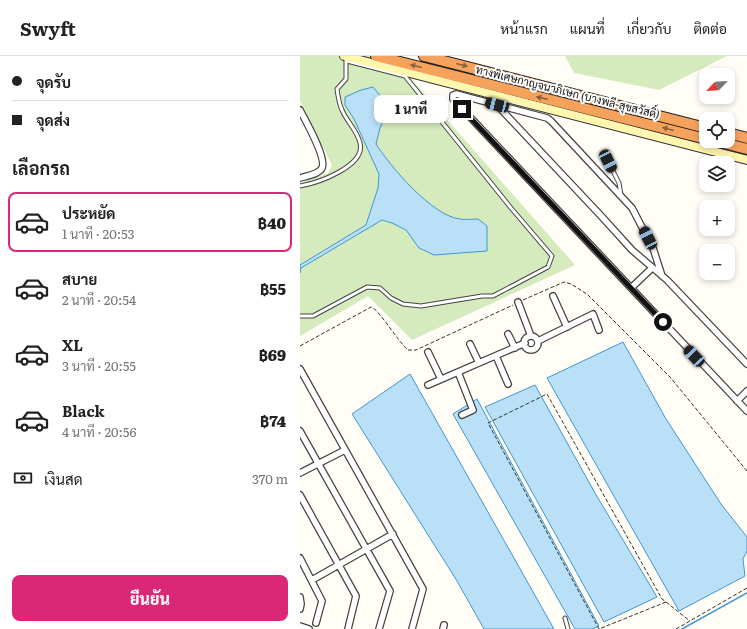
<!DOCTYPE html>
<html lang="th">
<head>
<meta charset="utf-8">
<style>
	:root { --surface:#fff; --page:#f2f2f2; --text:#222; --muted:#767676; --line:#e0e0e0; --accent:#db2777 }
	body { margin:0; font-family:Literata,Sarabun,serif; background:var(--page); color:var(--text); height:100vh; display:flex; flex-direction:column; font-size:15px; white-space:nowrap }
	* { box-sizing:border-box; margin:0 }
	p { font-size:13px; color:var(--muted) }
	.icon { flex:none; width:22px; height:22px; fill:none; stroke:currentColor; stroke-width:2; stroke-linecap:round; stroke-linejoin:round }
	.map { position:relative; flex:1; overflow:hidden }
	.drawer { display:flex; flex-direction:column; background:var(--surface); width:300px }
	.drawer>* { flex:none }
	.guide { display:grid; align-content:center; height:88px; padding:0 12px; background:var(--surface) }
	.needle { width:26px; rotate:245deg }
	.buttons { position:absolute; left:399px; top:12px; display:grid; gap:8px }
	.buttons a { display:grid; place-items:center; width:36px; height:36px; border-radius:8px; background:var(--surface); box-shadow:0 2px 6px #0003; font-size:20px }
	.end { position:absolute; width:18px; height:18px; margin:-9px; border:5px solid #111; background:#fff; box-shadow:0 0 0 2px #fff }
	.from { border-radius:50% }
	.bubble { position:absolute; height:28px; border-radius:8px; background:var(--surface); box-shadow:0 2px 6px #0003; font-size:13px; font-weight:800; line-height:28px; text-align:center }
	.car { position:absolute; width:12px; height:24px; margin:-12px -6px; border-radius:5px; box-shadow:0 0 3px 1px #0007; background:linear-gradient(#222 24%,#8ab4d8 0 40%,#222 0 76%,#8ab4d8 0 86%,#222 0) }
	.guide b { display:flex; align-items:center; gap:14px; height:38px; font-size:15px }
	.guide b+b { border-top:1px solid var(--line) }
	.guide i { width:10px; height:10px; background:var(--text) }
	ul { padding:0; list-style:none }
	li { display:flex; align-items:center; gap:12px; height:60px; margin:0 8px 6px; padding:0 4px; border:2px solid transparent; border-radius:8px }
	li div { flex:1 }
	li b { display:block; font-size:15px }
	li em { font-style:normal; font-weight:800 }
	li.selected { border-color:var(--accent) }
	li>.icon { width:36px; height:36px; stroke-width:1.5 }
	h2 { padding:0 12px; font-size:18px; line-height:48px }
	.pay { display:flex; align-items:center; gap:10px; height:44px; padding:0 12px; font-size:15px }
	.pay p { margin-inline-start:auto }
	.button { display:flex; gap:8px; margin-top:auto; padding:8px 12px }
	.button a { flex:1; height:46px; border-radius:8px; background:var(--accent); color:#fff; font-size:16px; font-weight:800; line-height:46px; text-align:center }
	header { display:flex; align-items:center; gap:24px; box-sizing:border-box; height:56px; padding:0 20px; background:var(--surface); border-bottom:1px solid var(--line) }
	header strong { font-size:19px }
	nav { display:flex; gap:22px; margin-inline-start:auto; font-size:14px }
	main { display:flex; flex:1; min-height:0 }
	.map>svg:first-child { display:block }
	.green { fill:#d5ebbd }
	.water { fill:#b9e0f7; stroke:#3f96cf }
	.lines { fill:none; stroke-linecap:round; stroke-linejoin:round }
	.stream { stroke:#3f96cf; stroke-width:1.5 }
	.lane-casing { stroke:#444; stroke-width:5 }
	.street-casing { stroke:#444; stroke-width:8 }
	.secondary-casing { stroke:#333; stroke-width:10 }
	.highway-casing { stroke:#222; stroke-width:12 }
	.path { stroke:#333; stroke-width:1; stroke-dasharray:4 2; stroke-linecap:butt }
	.lane { stroke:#fff; stroke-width:3 }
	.street { stroke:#fff; stroke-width:5.5 }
	.secondary { stroke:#fff6b0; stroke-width:8 }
	.highway { stroke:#f5a25d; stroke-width:10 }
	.oneway { fill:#8e613b }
	.route { stroke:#111; stroke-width:5 }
	.labels { text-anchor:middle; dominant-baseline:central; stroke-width:4; stroke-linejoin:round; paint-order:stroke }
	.street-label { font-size:11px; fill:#111; stroke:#fff }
</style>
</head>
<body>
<header>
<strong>Swyft</strong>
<nav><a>หน้าแรก</a><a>แผนที่</a><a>เกี่ยวกับ</a><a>ติดต่อ</a></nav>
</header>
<main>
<section class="drawer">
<div class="guide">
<b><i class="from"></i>จุดรับ</b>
<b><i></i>จุดส่ง</b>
</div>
<h2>เลือกรถ</h2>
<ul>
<li class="selected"><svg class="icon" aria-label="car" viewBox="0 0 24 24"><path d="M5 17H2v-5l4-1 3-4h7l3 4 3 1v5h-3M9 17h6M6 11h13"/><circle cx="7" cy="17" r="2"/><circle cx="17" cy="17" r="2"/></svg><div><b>ประหยัด</b><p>1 นาที · 20:53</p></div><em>฿40</em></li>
<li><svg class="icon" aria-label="car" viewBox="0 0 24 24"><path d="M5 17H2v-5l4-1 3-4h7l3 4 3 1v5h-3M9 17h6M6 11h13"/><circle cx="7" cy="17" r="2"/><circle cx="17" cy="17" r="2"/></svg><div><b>สบาย</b><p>2 นาที · 20:54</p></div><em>฿55</em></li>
<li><svg class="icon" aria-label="car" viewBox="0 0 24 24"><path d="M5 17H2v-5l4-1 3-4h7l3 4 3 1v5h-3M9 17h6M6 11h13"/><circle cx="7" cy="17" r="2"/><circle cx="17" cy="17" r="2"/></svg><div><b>XL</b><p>3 นาที · 20:55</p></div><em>฿69</em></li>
<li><svg class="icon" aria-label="car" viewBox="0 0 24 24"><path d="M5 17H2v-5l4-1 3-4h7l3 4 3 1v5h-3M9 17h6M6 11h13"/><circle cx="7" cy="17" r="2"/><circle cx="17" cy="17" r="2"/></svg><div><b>Black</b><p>4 นาที · 20:56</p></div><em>฿74</em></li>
</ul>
<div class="pay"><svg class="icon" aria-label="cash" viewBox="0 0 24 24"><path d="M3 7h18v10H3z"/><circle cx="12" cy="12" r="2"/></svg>เงินสด<p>370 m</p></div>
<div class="button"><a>ยืนยัน</a></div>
</section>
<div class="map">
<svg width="447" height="573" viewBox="0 0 447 573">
	<rect width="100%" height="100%" fill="#fffdf5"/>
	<!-- green -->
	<path class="green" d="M0,0h91l184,209 -163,75 -44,-44 -68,40v-153l28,-10 4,-8 -32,-64z
		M265,0h162l-68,34 -85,-17z"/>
	<!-- water -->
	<path class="water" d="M73,31l10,12 5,13 -8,16 -4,16c14,22 56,72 84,75 5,1 12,0 18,0l9,7v25l-53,4 -15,-7 -13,-18 -14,-7 -10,-3 -81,48 -1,5v-8l66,-40 12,-37 1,-14 -25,-55 -9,-14v-8l16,-7z
		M323,286l43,77 55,85 26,33v14l-4,8 2,17 -66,35 -132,-233z
		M110,318l144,255h-70l-27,-48 -105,-167z
		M235,329l60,108 62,104 -53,25 -119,-215z
		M177,343l122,227 -7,3h-17l-122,-215z"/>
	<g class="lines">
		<!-- stream -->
		<path class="stream" d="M382,573l65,-36"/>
		<!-- lane casing -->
		<g class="lane-casing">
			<path id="lane" d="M308,105l11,22 2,12
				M0,130c18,-3 66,-20 60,-43 -3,-13 -13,-21 -18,-33 -3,-6 -4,-14 -5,-21l9,-10v-19
				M0,260h13l54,-29 13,1 11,10 12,6 18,2 61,-10h11l55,-29 4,-11 -41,-48 -106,-132 -58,-15
				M265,562l3,11"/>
		</g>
		<!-- street casing -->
		<g class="street-casing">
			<path id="street" d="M197,49l106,113 29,32 35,30 80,84
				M0,54c5,10 27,48 22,58 -3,6 -15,8 -22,10
				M362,220l-9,-28 -21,-40 -81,-87 -4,-3 -91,-24 -3,1v4l294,312
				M331,232l21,-20
				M253,240l14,31
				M218,246l13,34
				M208,278l7,14
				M224 287a7 7 0 1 1 14 0a7 7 0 1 1-14 0Z
				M238,285l55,-27 6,16
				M170,288l9,19
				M128,296l13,27
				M196,300l12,28
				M0,313l123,220 -11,40
				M158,316l15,38 -11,5
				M128,329l97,-42
				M437,345l10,-10
				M0,375l90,160 -11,38
				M0,417l45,-23
				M0,439l56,101 -8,33
				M0,502l22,43 -6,22
				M12,524l81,-46
				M0,541l1,7 -1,5
				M0,570l9,3
				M143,573l1,-4"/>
		</g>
		<!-- secondary casing -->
		<g class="secondary-casing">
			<path id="secondary" d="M44,0l403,104"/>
		</g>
		<!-- highway casing -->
		<g class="highway-casing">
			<path id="highway" d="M76,0l330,83
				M124,0l282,72
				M428,77l19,5
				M415,85l32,8"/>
		</g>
		<!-- path -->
		<path class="path" d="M223,244l41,-18 7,2 16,10 83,83 77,94
			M0,290l71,-39c7,1 28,36 37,43h8l97,-45
			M366,546l-67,27 -111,-206 59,-29 115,205 4,3 24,19
			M376,573l71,-41"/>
		<!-- lane -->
		<use href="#lane" class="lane"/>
		<!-- street -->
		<use href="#street" class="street"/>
		<!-- secondary -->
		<use href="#secondary" class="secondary"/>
		<!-- highway -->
		<use href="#highway" class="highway"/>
	</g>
	<!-- one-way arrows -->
	<defs><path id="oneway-solid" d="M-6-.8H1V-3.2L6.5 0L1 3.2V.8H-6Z"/></defs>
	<g class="oneway">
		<use href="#oneway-solid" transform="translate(162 9) rotate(14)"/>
		<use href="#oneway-solid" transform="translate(116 10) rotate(-166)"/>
		<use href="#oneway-solid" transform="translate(242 42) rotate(-167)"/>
		<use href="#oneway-solid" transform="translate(368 73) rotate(-165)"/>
	</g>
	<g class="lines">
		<!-- route -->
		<path class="route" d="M162,53l201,213"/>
	</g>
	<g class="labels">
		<!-- street labels -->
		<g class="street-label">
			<text transform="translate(268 35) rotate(14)">ทางพิเศษกาญจนาภิเษก (บางพลี-สุขสวัสดิ์)</text>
		</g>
	</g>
</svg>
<div class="buttons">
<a><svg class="needle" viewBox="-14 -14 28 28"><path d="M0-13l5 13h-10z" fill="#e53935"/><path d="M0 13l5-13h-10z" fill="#767676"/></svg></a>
<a><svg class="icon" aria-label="locate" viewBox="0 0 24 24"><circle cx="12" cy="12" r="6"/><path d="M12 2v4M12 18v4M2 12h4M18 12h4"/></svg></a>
<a><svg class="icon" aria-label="layers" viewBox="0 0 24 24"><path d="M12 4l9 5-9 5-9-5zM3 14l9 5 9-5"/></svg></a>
<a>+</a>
<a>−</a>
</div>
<i class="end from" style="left:363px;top:266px"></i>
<i class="end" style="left:162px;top:53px"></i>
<div class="bubble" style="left:74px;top:39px;width:74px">1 นาที</div>
<i class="car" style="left:197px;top:49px;rotate:285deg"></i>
<i class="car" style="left:308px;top:105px;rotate:154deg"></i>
<i class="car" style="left:348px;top:182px;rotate:333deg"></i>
<i class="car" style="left:394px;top:300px;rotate:317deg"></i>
</div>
</main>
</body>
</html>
